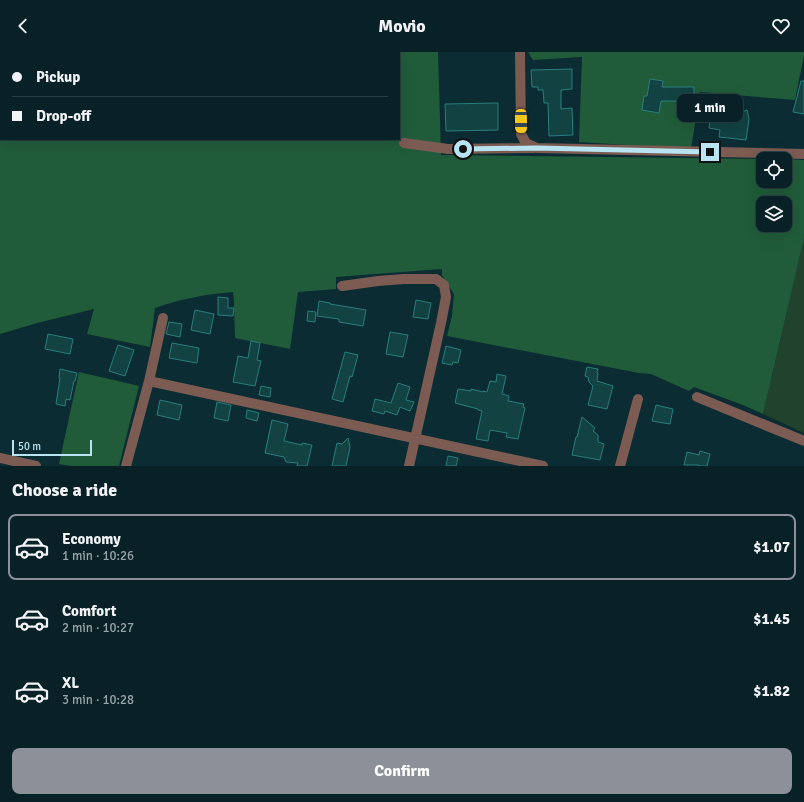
<!DOCTYPE html>
<html lang="en">
<head>
<meta charset="utf-8">
<style>
	:root { --surface:#082126; --page:#11292e; --text:#f1f3f6; --muted:#98a3a7; --line:#293e43; --accent:#8c9099 }
	body { margin:0; font-family:Signika,sans-serif; background:var(--page); color:var(--text); height:100vh; display:flex; flex-direction:column; font-size:15px; white-space:nowrap }
	* { box-sizing:border-box; margin:0 }
	p { font-size:13px; color:var(--muted) }
	.icon { flex:none; width:22px; height:22px; fill:none; stroke:currentColor; stroke-width:2; stroke-linecap:round; stroke-linejoin:round }
	.map { position:relative; height:414px; overflow:hidden }
	.side { display:flex; flex-direction:column; background:var(--surface); flex:1 }
	.side>* { flex:none }
	.banner { position:absolute; left:0px; top:0px; width:400px; height:88px; box-shadow:0 4px 16px #0002,0 0 0 1px var(--line); display:grid; align-content:center; height:88px; padding:0 12px; background:var(--surface) }
	.tools { position:absolute; left:756px; top:100px; display:grid; gap:8px }
	.tools a { display:grid; place-items:center; width:36px; height:36px; border-radius:8px; background:var(--surface); box-shadow:0 4px 16px #0002,0 0 0 1px var(--line); font-size:20px }
	.scale { position:absolute; left:12px; bottom:10px; width:80px; box-sizing:border-box; padding-left:4px; border:2px solid #b7e4f0; border-top:0; font-size:11px; line-height:14px; white-space:nowrap; color:#b7e4f0; -webkit-text-stroke:3px #0b2c33; paint-order:stroke }
	.end { position:absolute; width:18px; height:18px; margin:-9px; border:5px solid #b7e4f0; background:#111; box-shadow:0 0 0 2px #111 }
	.from { border-radius:50% }
	.bubble { position:absolute; height:28px; border-radius:8px; background:var(--surface); box-shadow:0 4px 16px #0002,0 0 0 1px var(--line); font-size:13px; font-weight:700; line-height:28px; text-align:center }
	.car { position:absolute; width:12px; height:24px; margin:-12px -6px; border-radius:5px; box-shadow:0 0 3px 1px #0007; background:linear-gradient(#f5c518 24%,#345 0 40%,#f5c518 0 76%,#345 0 86%,#f5c518 0) }
	.banner b { display:flex; align-items:center; gap:14px; height:38px; font-size:15px }
	.banner b+b { border-top:1px solid var(--line) }
	.banner i { width:10px; height:10px; background:var(--text) }
	ul { padding:0; list-style:none }
	li { display:flex; align-items:center; gap:12px; height:66px; margin:0 8px 6px; padding:0 4px; border:2px solid transparent; border-radius:8px }
	li div { flex:1 }
	li b { display:block; font-size:15px }
	li em { font-style:normal; font-weight:700 }
	li.current { border-color:var(--accent) }
	li>.icon { width:36px; height:36px; stroke-width:1.5 }
	h2 { padding:0 12px; font-size:18px; line-height:48px }
	.primary-button { display:flex; gap:8px; margin-top:auto; padding:8px 12px }
	.primary-button a { flex:1; height:46px; border-radius:8px; background:var(--accent); color:#fff; font-size:16px; font-weight:700; line-height:46px; text-align:center }
	header { display:flex; justify-content:space-between; align-items:center; height:52px; padding:0 12px; background:var(--surface); font-size:18px; font-weight:700 }
	.map>svg:first-child { display:block }
	.green { fill:#21432e }
	.forest { fill:#205c3a; fill-rule:evenodd }
	.building { fill:#124242; stroke:#297e7e }
	.lines { fill:none; stroke-linecap:round; stroke-linejoin:round }
	.minor { stroke:#7b5b52; stroke-width:10 }
	.route { stroke:#b7e4f0; stroke-width:5 }
</style>
</head>
<body>
<header><svg class="icon" aria-label="back" viewBox="0 0 24 24"><path d="M15 5l-7 7 7 7"/></svg>Movio<svg class="icon" aria-label="heart" viewBox="0 0 24 24"><path d="M12 20l-8-8c-3-5 5-10 8-4 3-6 11-1 8 4z"/></svg></header>
<div class="map">
<svg width="804" height="414" viewBox="0 0 804 414">
	<rect width="100%" height="100%" fill="#0b2c33"/>
	<!-- green -->
	<path class="green" d="M804,186v195l-41,-19z"/>
	<!-- forest -->
	<path class="forest" d="M0,0h438l3,103 322,4v22h22v-22l19,1v78l-41,176 -20,-9 -49,-18 -5,4 -38,-17 -12,-1 -192,-37 5,-20 2,-22 -12,-19v-6l-106,8v12l-38,3 -8,57 -55,-11 -1,-37 -1,-9c-26,2 -53,7 -78,16l-5,39 -63,-13 7,-25 -57,14 -37,11zM1,1h398v86h-398zM763,151h22v22h-22z
		M528,0h276v3l-9,45 -95,-8 -9,57 -112,-7 3,-85 -49,3z
		M79,320l60,14 -20,80h-47l-13,-2z"/>
	<!-- building -->
	<path class="building" d="M572,17v20l-11,1v19l11,-1 1,27 -24,1 -1,-33h-4l-1,-13h-5v-3h-6l-1,-17z
		M650,27l13,2 -1,6h32v14h-33l-2,12 -17,-3 2,-14h3z
		M801,29h3v33l-11,-2z
		M498,51v27l-52,1 -1,-27z
		M711,58l28,3 8,-3 2,9 -3,21 -27,-3 1,-7 -11,-2z
		M218,245l10,1v10h6l-1,8 -15,-1z
		M416,248l15,3 -3,16 -15,-2z
		M319,249l11,2v1l36,6 -3,16 -24,-4v-3l-22,-3z
		M195,258l19,4 -4,20 -19,-4z
		M308,259l8,1 -1,10 -8,-1z
		M169,270l13,2 -2,13 -14,-3z
		M390,280l18,3 -5,22 -17,-3z
		M48,282l25,5 -3,15 -25,-5z
		M251,289l9,2 -3,17 4,1 -6,25 -22,-4 5,-26 10,2z
		M172,291l27,5 -2,15 -28,-5z
		M118,293l16,5 -9,26 -16,-5z
		M446,294l15,4 -3,13 -5,-1 -1,3 -10,-2z
		M345,300l13,3 -6,22 -2,-1 -7,26 -11,-3z
		M587,315l11,2 -1,3 1,1 -1,8 16,5 -6,23 -19,-4 5,-19 -4,-4 -1,-5 -3,-1z
		M60,317l17,4 -2,8h-1l-4,19 -4,-1 -1,7 -9,-2 4,-26h-1z
		M497,322l9,2 -4,18 7,2 -1,5 16,3 -1,3 2,1 -7,31 -12,-2 1,-4 -17,-3 -2,11 -12,-2 6,-28 -4,-1v-1l-23,-6 3,-14 13,2v-2l12,3v-1l4,1 3,-11 6,1z
		M398,331l12,4 -4,13 8,2 -4,9 -10,-4 -3,8 -12,-4 -1,3 -12,-3 3,-12 16,4z
		M261,334l10,2 -1,9 -11,-2z
		M160,348l22,5 -3,15 -22,-5z
		M217,350l14,3 -3,16 -14,-3z
		M656,353l17,4 -3,15 -18,-3z
		M247,358l12,3 -2,8 -11,-3z
		M582,365l13,11 -2,3 5,4v7l6,2 -4,16 -28,-5 4,-18h1z
		M272,368l16,4 -4,17 18,4v-2l10,2 -5,21h-10l1,-3 -12,-1 -2,-5 -19,-4z
		M348,386l2,9 -4,19h-14l5,-23 5,1z
		M700,399l10,3 -3,12h-8v-1h-15l3,-13 12,3z
		M448,404l10,2 -2,8h-10z"/>
	<g class="lines">
		<!-- minor -->
		<path class="minor" d="M520,0l1,82 5,9 11,5 267,6
			M404,91l44,6 86,-1
			M342,234l36,-5 26,-2h32l8,6 2,12 -5,26 -32,143
			M163,266l-14,63 394,85
			M697,345l107,44
			M0,406l36,8
			M126,414l23,-85
			M620,414l18,-67"/>
	</g>
	<g class="lines">
		<!-- route -->
		<path class="route" d="M463,97l74,-1 173,4"/>
	</g>
</svg>
<div class="tools">
<a><svg class="icon" aria-label="locate" viewBox="0 0 24 24"><circle cx="12" cy="12" r="6"/><path d="M12 2v4M12 18v4M2 12h4M18 12h4"/></svg></a>
<a><svg class="icon" aria-label="layers" viewBox="0 0 24 24"><path d="M12 4l9 5-9 5-9-5zM3 14l9 5 9-5"/></svg></a>
</div>
<div class="scale">50 m</div>
<i class="end from" style="left:463px;top:97px"></i>
<i class="end" style="left:710px;top:100px"></i>
<div class="bubble" style="left:677px;top:42px;width:66px">1 min</div>
<i class="car" style="left:521px;top:69px;rotate:179deg"></i>
<div class="banner">
<b><i class="from"></i>Pickup</b>
<b><i></i>Drop-off</b>
</div>
</div>
<section class="side">
<h2>Choose a ride</h2>
<ul>
<li class="current"><svg class="icon" aria-label="car" viewBox="0 0 24 24"><path d="M5 17H2v-5l4-1 3-4h7l3 4 3 1v5h-3M9 17h6M6 11h13"/><circle cx="7" cy="17" r="2"/><circle cx="17" cy="17" r="2"/></svg><div><b>Economy</b><p>1 min · 10:26</p></div><em>$1.07</em></li>
<li><svg class="icon" aria-label="car" viewBox="0 0 24 24"><path d="M5 17H2v-5l4-1 3-4h7l3 4 3 1v5h-3M9 17h6M6 11h13"/><circle cx="7" cy="17" r="2"/><circle cx="17" cy="17" r="2"/></svg><div><b>Comfort</b><p>2 min · 10:27</p></div><em>$1.45</em></li>
<li><svg class="icon" aria-label="car" viewBox="0 0 24 24"><path d="M5 17H2v-5l4-1 3-4h7l3 4 3 1v5h-3M9 17h6M6 11h13"/><circle cx="7" cy="17" r="2"/><circle cx="17" cy="17" r="2"/></svg><div><b>XL</b><p>3 min · 10:28</p></div><em>$1.82</em></li>
</ul>
<div class="primary-button"><a>Confirm</a></div>
</section>
</body>
</html>
